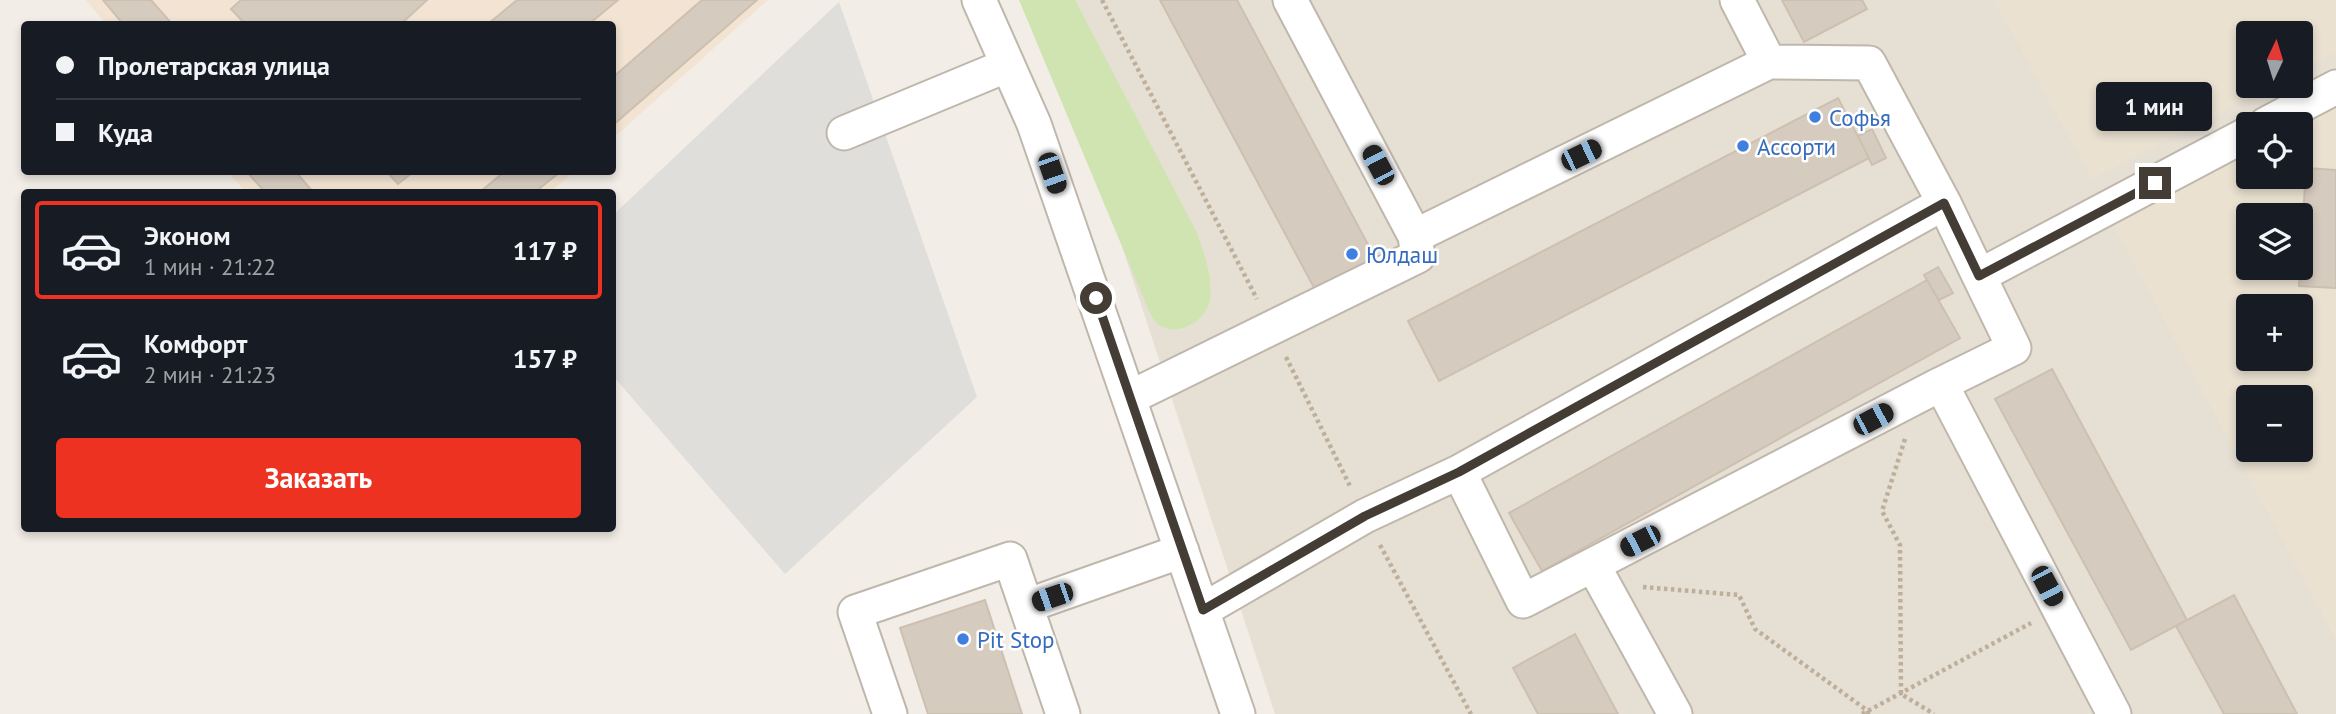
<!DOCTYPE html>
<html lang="ru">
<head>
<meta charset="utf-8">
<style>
	:root { --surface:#171b24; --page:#20242c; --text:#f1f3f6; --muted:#9ea1a6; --line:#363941; --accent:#ed3222 }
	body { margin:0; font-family:"PT Sans",sans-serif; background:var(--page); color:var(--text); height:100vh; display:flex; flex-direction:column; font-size:26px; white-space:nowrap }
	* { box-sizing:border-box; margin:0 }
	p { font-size:23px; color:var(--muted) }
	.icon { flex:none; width:38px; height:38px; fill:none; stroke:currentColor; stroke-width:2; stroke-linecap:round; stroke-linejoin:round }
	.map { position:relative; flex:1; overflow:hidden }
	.details { position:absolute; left:21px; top:189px; width:595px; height:343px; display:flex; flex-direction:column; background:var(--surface); border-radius:7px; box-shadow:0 4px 10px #0003 }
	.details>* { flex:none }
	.guide { position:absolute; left:21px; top:21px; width:595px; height:154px; border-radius:7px; box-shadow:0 4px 10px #0003; display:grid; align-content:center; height:154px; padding:0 35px; background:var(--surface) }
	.needle { width:46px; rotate:4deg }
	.tools { position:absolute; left:2236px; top:21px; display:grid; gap:14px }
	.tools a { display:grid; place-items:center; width:77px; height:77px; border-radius:7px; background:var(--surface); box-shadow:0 4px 10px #0003; font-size:35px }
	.end { position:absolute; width:32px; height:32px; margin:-16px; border:9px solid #443d36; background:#fff; box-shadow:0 0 0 4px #fff }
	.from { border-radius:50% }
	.bubble { position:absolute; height:49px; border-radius:7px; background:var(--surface); box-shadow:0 4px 10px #0003; font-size:23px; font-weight:700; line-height:49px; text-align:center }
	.car { position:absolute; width:21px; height:42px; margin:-21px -10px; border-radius:9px; box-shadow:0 0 5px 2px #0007; background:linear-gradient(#222 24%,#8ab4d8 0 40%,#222 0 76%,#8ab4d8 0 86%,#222 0) }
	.guide b { display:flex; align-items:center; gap:24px; height:66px; font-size:26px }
	.guide b+b { border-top:2px solid var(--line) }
	.guide i { width:18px; height:18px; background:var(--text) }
	ul { padding:12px 0 0; list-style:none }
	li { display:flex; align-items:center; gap:21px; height:98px; margin:0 14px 10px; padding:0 21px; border:4px solid transparent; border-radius:7px }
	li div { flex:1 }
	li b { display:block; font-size:26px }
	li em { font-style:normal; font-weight:700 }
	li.on { border-color:var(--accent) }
	li>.icon { width:63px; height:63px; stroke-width:1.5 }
	.cta { display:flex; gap:14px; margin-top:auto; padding:14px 35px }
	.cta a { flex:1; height:80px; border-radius:7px; background:var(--accent); color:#fff; font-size:28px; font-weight:700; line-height:80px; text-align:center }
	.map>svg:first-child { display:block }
	.residential { fill:#e6dfd4; fill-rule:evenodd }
	.commercial { fill:#f3e3d2 }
	.education { fill:#eae1d1; fill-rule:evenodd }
	.green { fill:#d0e4b1 }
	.parking { fill:#e0dedb }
	.building { fill:#d6cbbf; stroke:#cdc0b0; stroke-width:2 }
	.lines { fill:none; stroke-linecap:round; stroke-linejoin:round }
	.minor-casing { stroke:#c0b7ac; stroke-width:37 }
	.path { stroke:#beaf9b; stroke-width:4.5; stroke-dasharray:3.5 3.5; stroke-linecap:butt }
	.minor { stroke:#fff; stroke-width:33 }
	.route { stroke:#443d36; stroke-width:9 }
	.shop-dot { fill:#3f7fe0; stroke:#fff; stroke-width:2.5 }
	.labels { text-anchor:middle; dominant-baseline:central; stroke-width:5; stroke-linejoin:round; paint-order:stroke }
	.shop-label { font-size:23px; fill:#366cbe; stroke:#fff; text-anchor:start }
</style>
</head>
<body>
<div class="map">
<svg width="2336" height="714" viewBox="0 0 2336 714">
	<rect width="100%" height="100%" fill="#f2ede6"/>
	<!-- residential -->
	<path class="residential" d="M1027,0h1309v714h-1061l-190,-581zM2249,33h52v53h-52zM2249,124h52v53h-52zM2249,215h52v53h-52zM2249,306h52v53h-52zM2249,397h52v53h-52z"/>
	<!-- commercial -->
	<path class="commercial" d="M86,0h682l-155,138 -1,-114h-506z
		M228,172h346l-24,20h-304z"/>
	<!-- education -->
	<path class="education" d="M1994,0h342v53l-35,18v-38h-52v53h24l-181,93z
		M2336,101v539l-225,-419 138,-73v29h52v-53h-8zM2249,215h52v53h-52zM2249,306h52v53h-52zM2249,397h52v53h-52z"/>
	<!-- green -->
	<path class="green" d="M1019,0h56l122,233c7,21 16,43 13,66 -3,21 -31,39 -51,26 -4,-3 -8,-10 -10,-14z"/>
	<!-- parking -->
	<path class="parking" d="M839,2l138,395 -192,177 -172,-198 -1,-160z"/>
	<!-- building -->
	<path class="building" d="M103,0h48l21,24h-49z
		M241,0h186l-26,24h-156l-14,-15z
		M517,0h101l-29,24h-101z
		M702,0h55l-145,126v-48z
		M1160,0h77l142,265 -60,32z
		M1782,0h80l5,9 -63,33z
		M1838,98l31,60 -430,223 -31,-60z
		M1872,129l14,29 -14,7 -14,-29z
		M2306,168l30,2v118l-37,-2z
		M247,172h49l17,20h-48z
		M387,172h26l-15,12z
		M504,172h56l-25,20h-55z
		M1938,267l15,26 -14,7 -15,-25z
		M1927,280l33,58 -418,233 -33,-58z
		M2052,369l135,251 -56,30 -136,-251z
		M2234,595l63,119h-73l-48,-88z
		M985,600l37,114h-94l-28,-86z
		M1575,634l43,80h-80l-25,-46z"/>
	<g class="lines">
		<!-- minor casing -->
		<g class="minor-casing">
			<path id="minor" d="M979,0l55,124 204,590
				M1290,0l125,236 354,-174 100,1 75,140
				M1737,0l32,62
				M2266,124l70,-37
				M844,133l164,-68
				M1941,384l73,-36 -35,-72
				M1131,397l287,-141 -3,-20
				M1459,472l64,129 418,-217 173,330
				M1593,565l82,149
				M1026,606l156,-55
				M1203,610l162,-94 94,-44 485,-269 35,73 270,-143
				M890,714l-35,-102 155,-53 53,155"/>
		</g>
		<!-- path -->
		<path class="path" d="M1102,0l155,299
			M1286,357l65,131
			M1905,439l-23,72 18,34 1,149 33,20
			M1380,545l91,169
			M1643,587l96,8 16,34 113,82v3
			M1862,714l169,-91"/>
		<!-- minor -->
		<use href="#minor" class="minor"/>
	</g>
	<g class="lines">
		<!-- route -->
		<path class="route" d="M1096,298l107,312 162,-94 94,-44 485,-269 35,73 176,-93"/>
	</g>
	<!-- markers -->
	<g class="shop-dot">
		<circle cx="1815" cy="117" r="7"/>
		<circle cx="1743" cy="146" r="7"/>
		<circle cx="1352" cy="254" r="7"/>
		<circle cx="963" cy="639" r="7"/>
	</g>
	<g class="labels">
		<!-- shop labels -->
		<g class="shop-label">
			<text x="1829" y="117">Софья</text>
			<text x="1757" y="146">Ассорти</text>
			<text x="1366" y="254">Юлдаш</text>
			<text x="977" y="639">Pit Stop</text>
		</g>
	</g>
</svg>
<div class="tools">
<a><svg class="needle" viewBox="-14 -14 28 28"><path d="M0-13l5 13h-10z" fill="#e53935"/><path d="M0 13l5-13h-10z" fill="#9ea1a6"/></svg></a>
<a><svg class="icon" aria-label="locate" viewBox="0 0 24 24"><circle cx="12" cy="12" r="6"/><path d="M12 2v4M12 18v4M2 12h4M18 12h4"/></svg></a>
<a><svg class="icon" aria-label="layers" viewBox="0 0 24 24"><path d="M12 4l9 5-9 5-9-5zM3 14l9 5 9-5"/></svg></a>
<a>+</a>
<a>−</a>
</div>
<i class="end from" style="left:1096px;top:298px"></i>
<i class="end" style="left:2155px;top:183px"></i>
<div class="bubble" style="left:2096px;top:82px;width:116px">1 мин</div>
<i class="car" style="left:1581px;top:155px;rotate:64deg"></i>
<i class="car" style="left:1378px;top:165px;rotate:332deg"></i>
<i class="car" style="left:1052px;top:173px;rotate:161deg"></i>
<i class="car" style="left:1873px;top:419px;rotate:62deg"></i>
<i class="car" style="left:1640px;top:541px;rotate:243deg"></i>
<i class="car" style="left:2047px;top:586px;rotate:152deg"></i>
<i class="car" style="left:1052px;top:597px;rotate:251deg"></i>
<div class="guide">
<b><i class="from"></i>Пролетарская улица</b>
<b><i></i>Куда</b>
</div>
<section class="details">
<ul>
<li class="on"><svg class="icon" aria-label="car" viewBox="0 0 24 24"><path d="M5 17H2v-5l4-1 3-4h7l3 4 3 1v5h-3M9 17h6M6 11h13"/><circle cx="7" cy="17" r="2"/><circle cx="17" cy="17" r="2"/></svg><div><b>Эконом</b><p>1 мин · 21:22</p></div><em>117 ₽</em></li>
<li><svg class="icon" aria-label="car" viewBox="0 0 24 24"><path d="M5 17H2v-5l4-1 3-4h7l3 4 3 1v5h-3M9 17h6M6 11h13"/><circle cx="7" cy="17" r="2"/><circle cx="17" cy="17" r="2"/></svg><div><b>Комфорт</b><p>2 мин · 21:23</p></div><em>157 ₽</em></li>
</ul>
<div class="cta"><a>Заказать</a></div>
</section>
</div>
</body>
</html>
